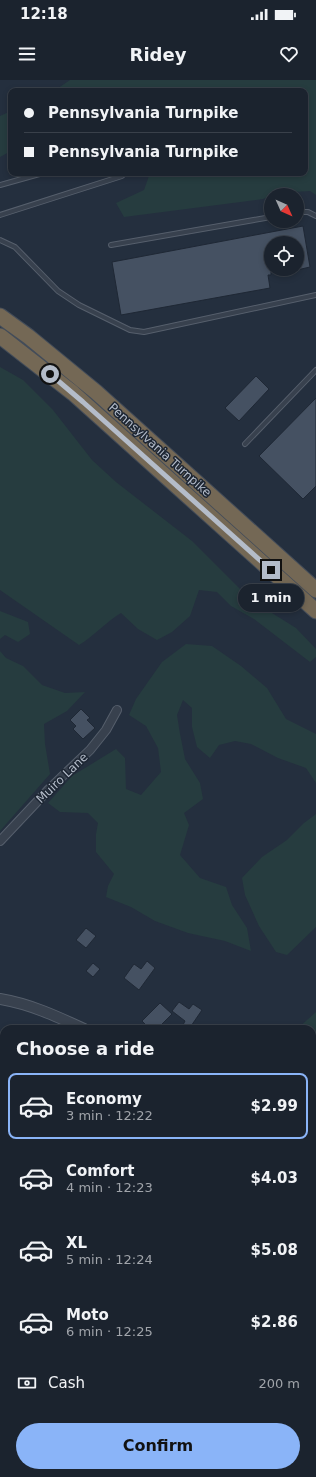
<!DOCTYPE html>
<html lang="en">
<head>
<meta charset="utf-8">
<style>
	:root { --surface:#1b232e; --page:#282f3a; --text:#f1f3f6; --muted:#a0a4aa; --line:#39404a; --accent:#8ab4f8 }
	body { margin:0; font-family:"DejaVu Sans",sans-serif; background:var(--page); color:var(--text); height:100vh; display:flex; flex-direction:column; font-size:15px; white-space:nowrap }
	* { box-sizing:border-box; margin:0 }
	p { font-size:13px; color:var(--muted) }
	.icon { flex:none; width:22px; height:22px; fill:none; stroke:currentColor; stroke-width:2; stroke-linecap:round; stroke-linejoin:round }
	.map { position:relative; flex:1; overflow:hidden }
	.details { position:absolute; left:0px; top:945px; width:316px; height:452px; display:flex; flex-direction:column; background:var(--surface); border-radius:12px 12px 0 0; box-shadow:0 2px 6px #0003,0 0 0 1px var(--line) }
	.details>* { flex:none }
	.guide { position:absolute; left:8px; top:8px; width:300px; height:88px; border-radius:8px; box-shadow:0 2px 6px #0003,0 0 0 1px var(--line); display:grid; align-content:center; height:88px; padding:0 16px; background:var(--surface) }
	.needle { width:26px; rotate:135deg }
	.fabs { position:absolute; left:264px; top:108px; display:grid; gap:8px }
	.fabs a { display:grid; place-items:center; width:40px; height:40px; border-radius:50%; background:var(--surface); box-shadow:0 2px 6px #0003,0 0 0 1px var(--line); font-size:20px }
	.end { position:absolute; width:18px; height:18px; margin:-9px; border:5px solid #b4bcc9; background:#111; box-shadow:0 0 0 2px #111 }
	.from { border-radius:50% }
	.bubble { position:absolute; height:28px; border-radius:14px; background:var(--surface); box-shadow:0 2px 6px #0003,0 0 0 1px var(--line); font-size:13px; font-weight:700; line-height:28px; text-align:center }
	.guide b { display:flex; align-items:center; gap:14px; height:38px; font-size:15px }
	.guide b+b { border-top:1px solid var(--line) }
	.guide i { width:10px; height:10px; background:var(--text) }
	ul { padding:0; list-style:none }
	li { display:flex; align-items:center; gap:12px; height:66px; margin:0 8px 6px; padding:0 8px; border:2px solid transparent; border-radius:8px }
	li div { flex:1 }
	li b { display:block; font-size:15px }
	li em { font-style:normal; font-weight:700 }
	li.on { border-color:var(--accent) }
	li>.icon { width:36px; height:36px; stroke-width:1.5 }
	h2 { padding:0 16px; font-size:18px; line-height:48px }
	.pay { display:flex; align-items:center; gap:10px; height:44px; padding:0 16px; font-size:15px }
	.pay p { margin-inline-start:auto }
	.cta { display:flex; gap:8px; margin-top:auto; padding:8px 16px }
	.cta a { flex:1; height:46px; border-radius:24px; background:var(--accent); color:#111; font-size:16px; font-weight:700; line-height:46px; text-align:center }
	.status { display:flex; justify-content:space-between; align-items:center; height:28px; padding:0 20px; background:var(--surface); direction:ltr }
	.status svg { height:11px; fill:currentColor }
	header { display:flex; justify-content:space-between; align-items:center; height:52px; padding:0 16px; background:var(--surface); font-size:18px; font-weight:700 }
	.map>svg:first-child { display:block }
	.green { fill:#263c3f }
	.building { fill:#455162; stroke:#1f2835 }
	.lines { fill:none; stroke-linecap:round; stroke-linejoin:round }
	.service-casing { stroke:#565f6c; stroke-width:6 }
	.minor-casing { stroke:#565f6c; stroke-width:10 }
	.tertiary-casing { stroke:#565f6c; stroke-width:12 }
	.motorway-casing { stroke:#434c59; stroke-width:17 }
	.service { stroke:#38414e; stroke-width:4 }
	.minor { stroke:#38414e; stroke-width:8 }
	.tertiary { stroke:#38414e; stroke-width:10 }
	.motorway { stroke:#746855; stroke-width:15 }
	.route { stroke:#b4bcc9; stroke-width:5 }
	.labels { text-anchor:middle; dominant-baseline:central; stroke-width:3; stroke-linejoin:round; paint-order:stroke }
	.street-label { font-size:12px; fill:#b4bcc9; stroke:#1d2633 }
</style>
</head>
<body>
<div class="status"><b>12:18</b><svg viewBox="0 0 49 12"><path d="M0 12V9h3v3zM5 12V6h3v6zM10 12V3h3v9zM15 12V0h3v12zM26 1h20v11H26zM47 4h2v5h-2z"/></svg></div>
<header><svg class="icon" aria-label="menu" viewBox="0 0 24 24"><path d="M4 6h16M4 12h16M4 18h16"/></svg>Ridey<svg class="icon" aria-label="heart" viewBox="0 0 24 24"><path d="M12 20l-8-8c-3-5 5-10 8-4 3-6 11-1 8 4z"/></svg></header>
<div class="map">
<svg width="316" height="1397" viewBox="0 0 316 1397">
	<rect width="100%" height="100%" fill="#242f3e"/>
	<!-- green -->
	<path class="green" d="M70,0h246v115l-6,-4 -33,2 -14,6 -139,18 -8,-14 28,-13 6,-17h155v-82h-251z
		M11,31v40l-11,6v-41z
		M0,287l23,13 30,30 39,50 24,22 76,59 59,59 45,28 20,21v8l-6,5 -56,-43 -23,-13 -14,-14 -18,-2 -9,26 -18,16 -15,8 -19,-11 -17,-16c-15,9 -27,23 -42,32l-79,-55z
		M0,531l28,11 2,12 -12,8 -13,-7 -5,4z
		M186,564l26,2 29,20 26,22 19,31 30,15v49l-10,-15 -28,-10 -27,-14 -16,-3 -16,4 -9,13 -13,-11 -5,-20v-19l-9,-8 -6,15 3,19 5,25 15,24 3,16 -19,14 5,12 -9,30 20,23 26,9 6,18 15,23 4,23 -26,-10 -37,-8 -33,-12 -24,-14 -25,-10 2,-11 6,-12 -18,-22v-18l2,-11 -10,-10 -28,-1 -12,-9 24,-27 44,-27 9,9 1,31 15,6 20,-23 -3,-24 -12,-22 -17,-11 7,-16 26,-37z
		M0,571l6,7 17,8 19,19 23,8 20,-1 -18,19 -23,13 1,20 5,30 -50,57z
		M316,734v113l-29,28 -11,-3 -17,-26 -14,-31 -3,-17 20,-21 25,-17 17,-17z
		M316,932v69h-4v-52h-15z
		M312,1020h4v25l-4,10z
		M4,1085v70l-4,3v-69z
		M4,1243v26l-4,5v-25z"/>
	<!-- building -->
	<path class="building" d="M303,146l7,41 -13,3v-27h-26v32h-3l2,13 -149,27 -9,-53z
		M256,296l13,13 -30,32 -14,-13z
		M316,318v88l-13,13 -44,-43z
		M81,629l9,9 -3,2 8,8 -12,11 -10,-10 3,-3 -6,-6z
		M86,848l10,8 -10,12 -10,-8z
		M147,881l8,7 -16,22 -15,-12 10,-14 7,5z
		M93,883l7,6 -7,8 -7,-6z
		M179,922l10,7 4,-5 9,6 -13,19h-8l4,-8 -13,-10z
		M160,923l12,11 -15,15h-7l-8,-8z"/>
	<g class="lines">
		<!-- service casing -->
		<g class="service-casing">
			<path id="service" d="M0,105l43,-12
				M297,132h11l8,4
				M0,135l122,-39 -1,-3
				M0,160l15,7 43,44 21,14 51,25 14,2 172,-37
				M111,165l160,-28
				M245,364l71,-74
				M0,1050l4,-4
				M312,1209l4,2
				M312,1237l4,-8
				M312,1322l4,2
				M312,1336l4,2
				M65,1393l3,4"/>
		</g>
		<!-- minor casing -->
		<g class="minor-casing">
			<path id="minor" d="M0,761l49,-52 41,-39 16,-20 11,-20"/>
		</g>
		<!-- tertiary casing -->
		<g class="tertiary-casing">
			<path id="tertiary" d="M0,919c30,5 56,17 84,30
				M312,1011h4"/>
		</g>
		<!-- motorway casing -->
		<g class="motorway-casing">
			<path id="motorway" d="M0,236l29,21 67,55 220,198
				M0,256l73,57 243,218"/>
		</g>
		<!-- service -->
		<use href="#service" class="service"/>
		<!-- minor -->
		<use href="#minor" class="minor"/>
		<!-- tertiary -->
		<use href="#tertiary" class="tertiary"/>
		<!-- motorway -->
		<use href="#motorway" class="motorway"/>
	</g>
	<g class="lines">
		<!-- route -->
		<path class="route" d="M50,294l33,28 188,168"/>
	</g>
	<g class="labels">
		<!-- street labels -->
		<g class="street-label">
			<text transform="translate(160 370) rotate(42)">Pennsylvania Turnpike</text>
			<text transform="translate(62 698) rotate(-44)">Muiro Lane</text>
		</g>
	</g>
</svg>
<div class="fabs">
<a><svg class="needle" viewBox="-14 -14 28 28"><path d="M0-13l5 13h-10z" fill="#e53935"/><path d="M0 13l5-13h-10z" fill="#a0a4aa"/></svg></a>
<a><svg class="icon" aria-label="locate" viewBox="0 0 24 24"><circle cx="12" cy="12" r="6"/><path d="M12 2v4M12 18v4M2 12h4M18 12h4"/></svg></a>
</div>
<i class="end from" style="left:50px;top:294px"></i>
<i class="end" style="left:271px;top:490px"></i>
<div class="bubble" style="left:238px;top:504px;width:66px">1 min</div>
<div class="guide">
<b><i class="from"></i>Pennsylvania Turnpike</b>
<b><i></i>Pennsylvania Turnpike</b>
</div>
<section class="details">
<h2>Choose a ride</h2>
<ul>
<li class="on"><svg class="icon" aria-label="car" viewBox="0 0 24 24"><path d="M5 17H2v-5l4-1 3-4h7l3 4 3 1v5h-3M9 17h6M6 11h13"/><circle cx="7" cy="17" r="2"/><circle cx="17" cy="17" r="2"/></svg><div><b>Economy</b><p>3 min · 12:22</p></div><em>$2.99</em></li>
<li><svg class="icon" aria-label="car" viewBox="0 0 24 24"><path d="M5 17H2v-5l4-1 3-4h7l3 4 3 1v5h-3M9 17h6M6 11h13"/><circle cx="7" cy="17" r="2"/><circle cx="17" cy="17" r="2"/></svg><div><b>Comfort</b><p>4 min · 12:23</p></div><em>$4.03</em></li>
<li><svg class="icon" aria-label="car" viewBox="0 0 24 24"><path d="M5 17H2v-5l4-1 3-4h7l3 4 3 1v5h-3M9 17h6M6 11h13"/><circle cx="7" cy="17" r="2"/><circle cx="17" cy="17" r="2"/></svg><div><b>XL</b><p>5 min · 12:24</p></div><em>$5.08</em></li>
<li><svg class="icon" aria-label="car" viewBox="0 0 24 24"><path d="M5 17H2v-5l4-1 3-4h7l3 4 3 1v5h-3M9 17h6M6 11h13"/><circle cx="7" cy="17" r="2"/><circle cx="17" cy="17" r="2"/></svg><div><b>Moto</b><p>6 min · 12:25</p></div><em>$2.86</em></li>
</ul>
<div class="pay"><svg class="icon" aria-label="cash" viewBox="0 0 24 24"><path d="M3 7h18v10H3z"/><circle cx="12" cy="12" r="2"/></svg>Cash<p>200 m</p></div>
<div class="cta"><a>Confirm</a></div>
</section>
</div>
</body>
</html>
